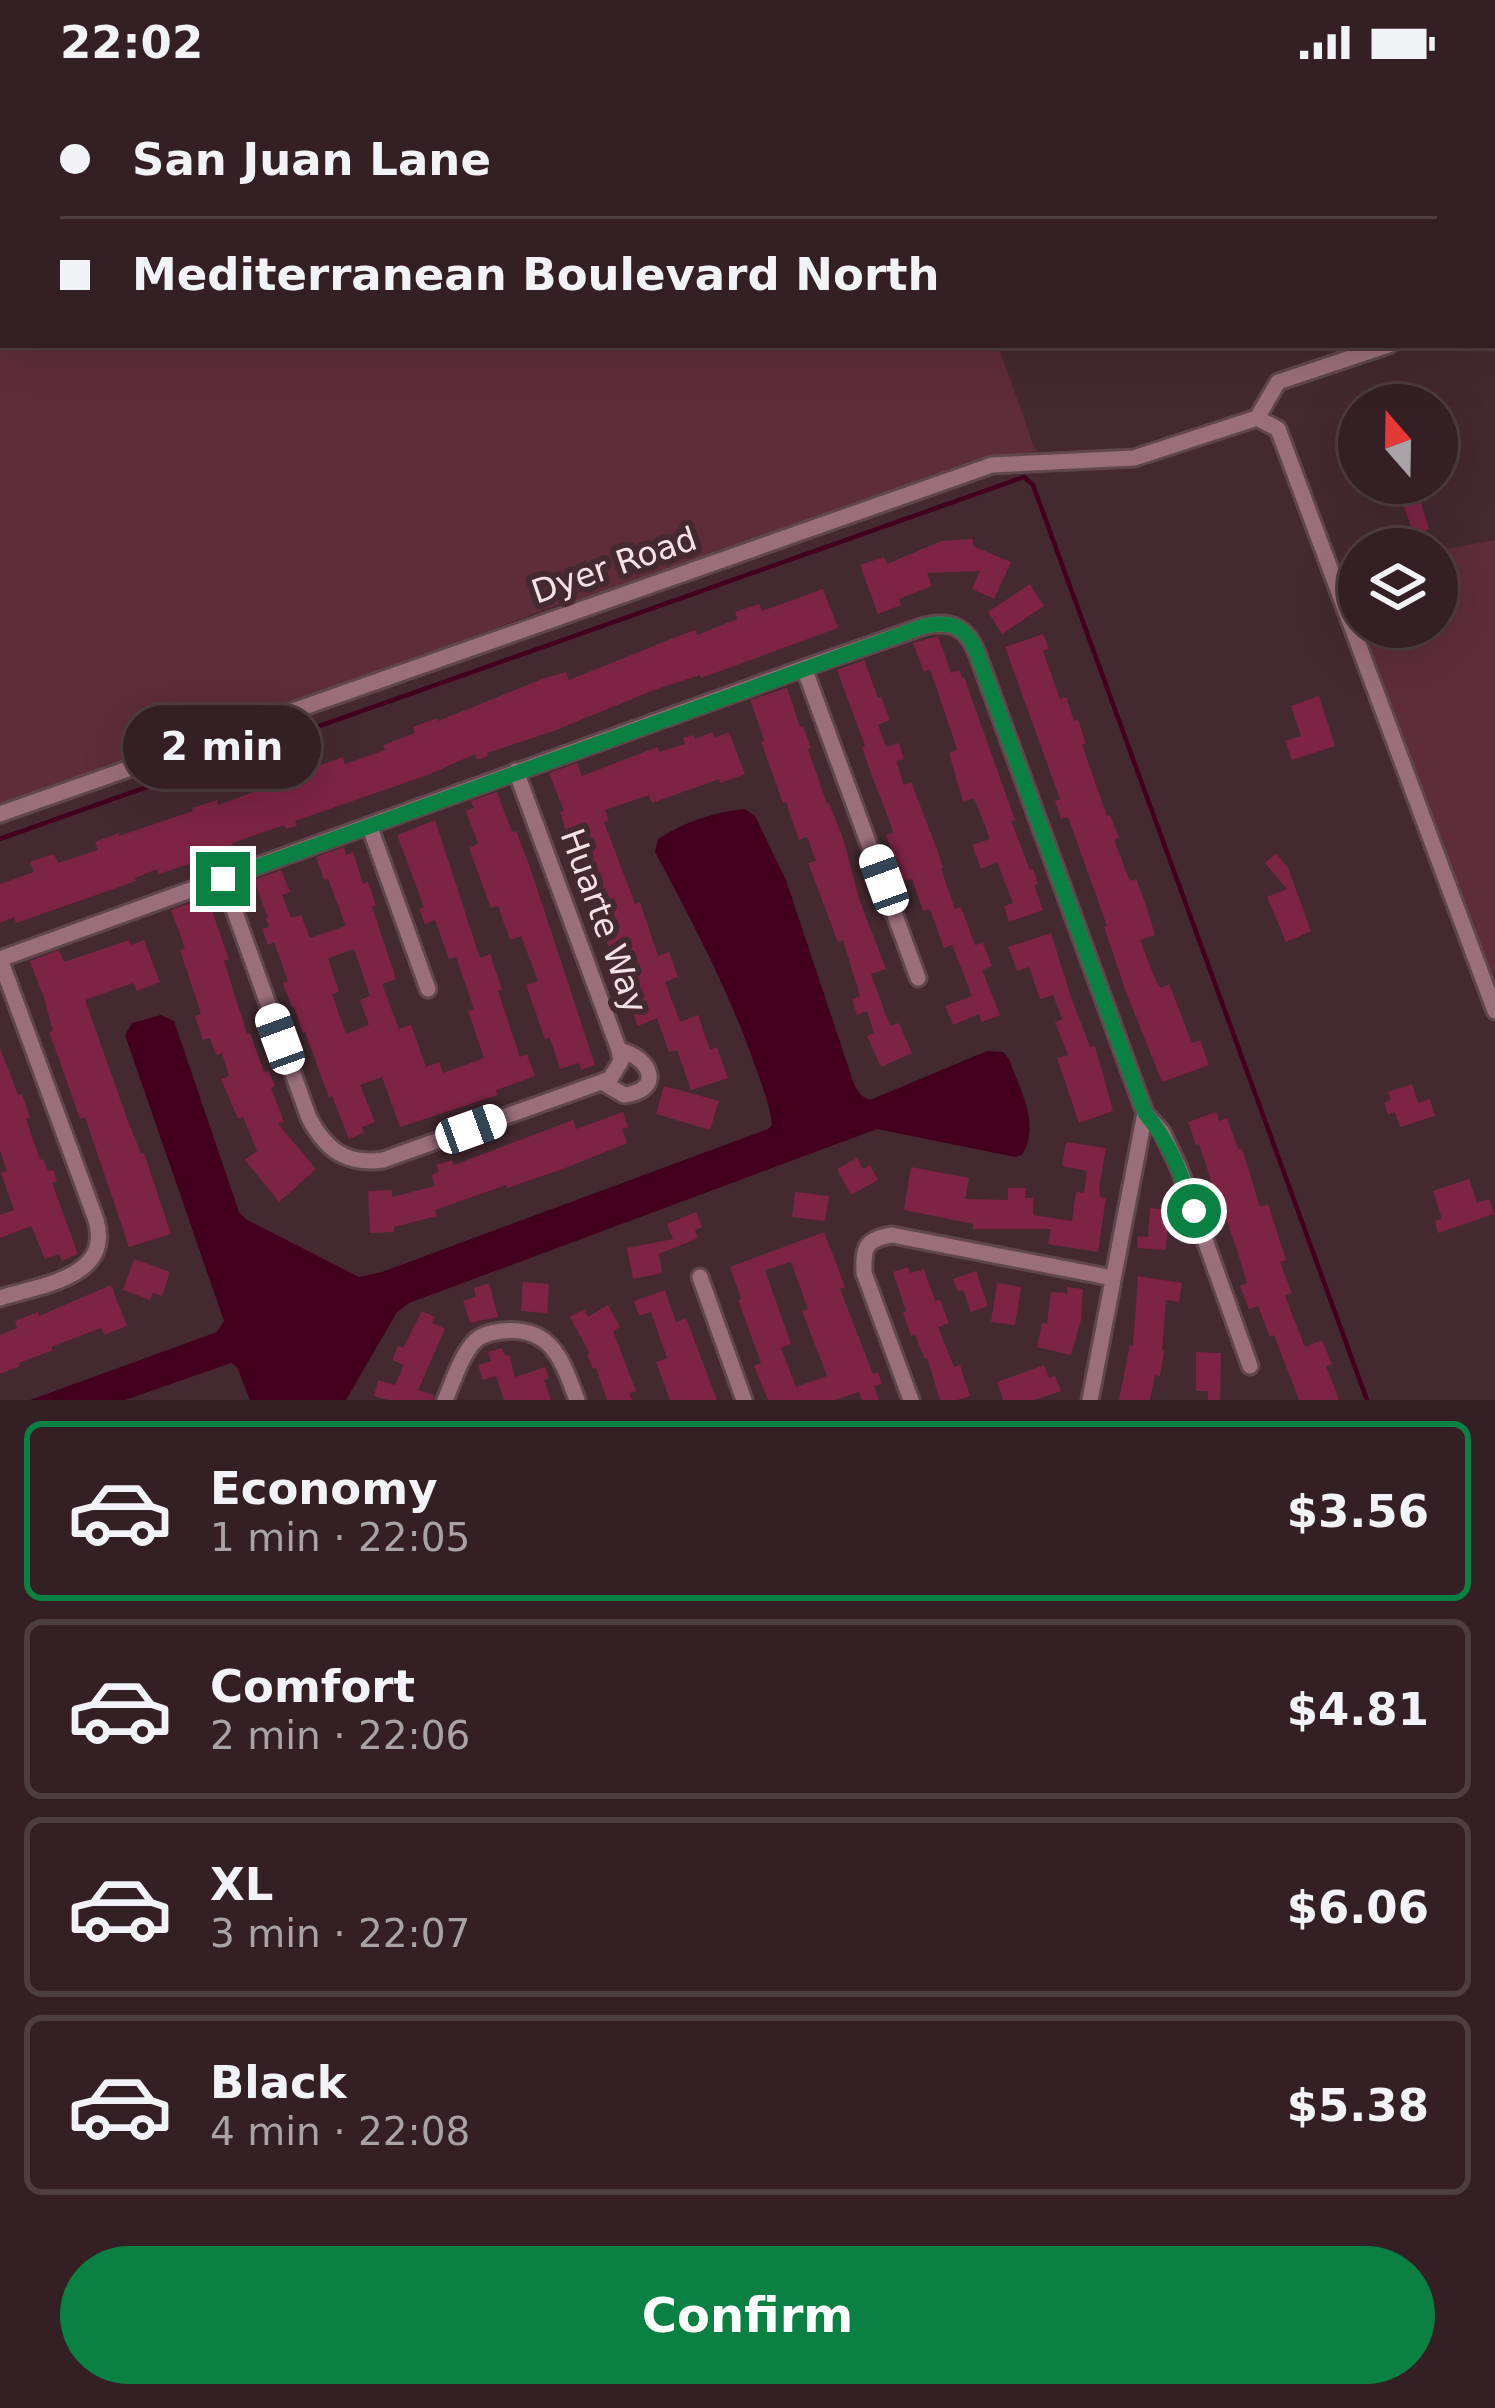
<!DOCTYPE html>
<html lang="en">
<head>
<meta charset="utf-8">
<style>
	:root { --surface:#331f24; --page:#3e2c31; --text:#f1f3f6; --muted:#a9a2a6; --line:#4e3d41; --accent:#0b8043 }
	body { margin:0; font-family:"DejaVu Sans",sans-serif; background:var(--page); color:var(--text); height:100vh; display:flex; flex-direction:column; font-size:45px; white-space:nowrap }
	* { box-sizing:border-box; margin:0 }
	p { font-size:39px; color:var(--muted) }
	.icon { flex:none; width:66px; height:66px; fill:none; stroke:currentColor; stroke-width:2; stroke-linecap:round; stroke-linejoin:round }
	.map { position:relative; height:1316px; overflow:hidden }
	.drawer { display:flex; flex-direction:column; background:var(--surface); flex:1 }
	.drawer>* { flex:none }
	.banner { position:absolute; left:0px; top:0px; width:1497px; height:264px; box-shadow:0 12px 48px #0002,0 0 0 3px var(--line); display:grid; align-content:center; height:264px; padding:0 60px; background:var(--surface) }
	.needle { width:78px; rotate:340deg }
	.buttons { position:absolute; left:1338px; top:300px; display:grid; gap:24px }
	.buttons a { display:grid; place-items:center; width:120px; height:120px; border-radius:50%; background:var(--surface); box-shadow:0 12px 48px #0002,0 0 0 3px var(--line); font-size:60px }
	.end { position:absolute; width:54px; height:54px; margin:-27px; border:15px solid #0b8043; background:#fff; box-shadow:0 0 0 6px #fff }
	.from { border-radius:50% }
	.bubble { position:absolute; height:84px; border-radius:42px; background:var(--surface); box-shadow:0 12px 48px #0002,0 0 0 3px var(--line); font-size:39px; font-weight:700; line-height:84px; text-align:center }
	.car { position:absolute; width:36px; height:72px; margin:-36px -18px; border-radius:15px; box-shadow:0 0 9px 3px #0007; background:linear-gradient(#fff 24%,#345 0 40%,#fff 0 76%,#345 0 86%,#fff 0) }
	.banner b { display:flex; align-items:center; gap:42px; height:114px; font-size:45px }
	.banner b+b { border-top:3px solid var(--line) }
	.banner i { width:30px; height:30px; background:var(--text) }
	ul { padding:21px 0 0; list-style:none }
	li { display:flex; align-items:center; gap:36px; height:180px; margin:0 24px 18px; padding:0 36px; border:6px solid var(--line); border-radius:18px }
	li div { flex:1 }
	li b { display:block; font-size:45px }
	li em { font-style:normal; font-weight:700 }
	li.current { border-color:var(--accent) }
	li>.icon { width:108px; height:108px; stroke-width:1.5 }
	.button { display:flex; gap:24px; margin-top:auto; padding:24px 60px }
	.button a { flex:1; height:138px; border-radius:72px; background:var(--accent); color:#fff; font-size:48px; font-weight:700; line-height:138px; text-align:center }
	.status { display:flex; justify-content:space-between; align-items:center; height:84px; padding:0 60px; background:var(--surface); direction:ltr }
	.status svg { height:33px; fill:currentColor }
	.map>svg:first-child { display:block }
	.green { fill:#5e2c3b }
	.water { fill:#42001d }
	.lines { fill:none; stroke-linecap:round; stroke-linejoin:round }
	.stream { stroke:#42001d; stroke-width:4.5 }
	.building { fill:#7d2445; fill-rule:evenodd }
	.minor-casing { stroke:#60474d; stroke-width:21 }
	.minor { stroke:#9a6f7a; stroke-width:15 }
	.route { stroke:#0b8043; stroke-width:15 }
	.labels { text-anchor:middle; dominant-baseline:central; stroke-width:12; stroke-linejoin:round; paint-order:stroke }
	.street-label { font-size:33px; fill:#f5e2e6; stroke:#442930 }
</style>
</head>
<body>
<div class="status"><b>22:02</b><svg viewBox="0 0 49 12"><path d="M0 12V9h3v3zM5 12V6h3v6zM10 12V3h3v9zM15 12V0h3v12zM26 1h20v11H26zM47 4h2v5h-2z"/></svg></div>
<div class="map">
<svg width="1495" height="1316" viewBox="0 0 1495 1316">
	<rect width="100%" height="100%" fill="#442930"/>
	<!-- green -->
	<path class="green" d="M0,0h905l1,3h-903v258h995l35,99 5,7 -68,10 -404,152 -6,-9 -560,210z
		M1495,456v469l-133,-382h75v-76z"/>
	<!-- water -->
	<path class="water" d="M745,725l10,7 31,64 69,207 7,9 8,4 117,-49 16,1 6,7c11,32 32,64 13,96l-7,2 -138,-28 -468,174 -12,9 -51,88h-96l-13,-33 -6,-4 -106,37h-95l187,-68 7,-11 -99,-286 7,-12 29,-8 13,6 65,191 8,8 112,57 23,-5 386,-143 4,-4c-2,-21 -11,-42 -18,-62 -26,-74 -62,-142 -99,-211l3,-13c26,-17 57,-27 87,-30z"/>
	<g class="lines">
		<!-- stream -->
		<path class="stream" d="M0,755l1024,-362 9,8 334,915"/>
	</g>
	<!-- building -->
	<path class="building" d="M1395,399h20l14,46 -15,5z
		M973,455v7l38,16 -17,37 -22,-10 8,-18 -53,2 5,13 -33,13 2,6 -23,9 -18,-49 24,-8 3,7 54,-23z
		M1030,500l14,22 -42,28 -14,-22z
		M823,505l15,39 -137,50 -1,-3 -46,15 -103,42 -64,21 1,3 -11,4 -2,-6 -45,20 -135,47 2,5 -11,3 -2,-4 -52,18 1,5 -35,13 -39,13 -2,-5 -22,9 1,3 -120,42 -2,-6 -14,6v-39l34,-12 -4,-10 24,-8 4,9 40,-13 -3,-8 24,-9v3l74,-25 -1,-3 25,-8 1,5 39,-14 -1,-3 87,-31 2,7 40,-14 -2,-5 32,-12 -2,-6 24,-9 1,3 104,-42 24,-7 3,8 102,-41 24,-9 2,5 40,-16 -2,-7 24,-8 3,7z
		M1043,550l6,15 -6,2 17,48 6,-2 8,24 4,-1 8,23 -4,2 25,71 3,-1 9,23 -5,2 16,41 6,-2 9,23 10,33 -15,5 16,41 5,7 8,-4 23,59 8,-3 9,25 -47,17 -36,-90 -22,-65 3,-1 -39,-109 -7,2 -6,-18 5,-2 -55,-152z
		M938,552l13,37 8,-3 3,8 2,-1 51,143 -4,1 19,49 3,-1 5,15 -4,1 9,25 -34,12 -5,-16 9,-3 -16,-41 -16,7 -9,-24 18,-6 -16,-41 -11,4 -14,-49 8,-3 -2,-7 -25,-74 -6,3 -11,-29z
		M864,576l14,38 3,-1 9,23 -12,5 8,22 13,-4 5,16 -8,2 8,24 7,-3 27,70 5,16 -2,1 14,40 6,-2 14,38 8,-2 9,23 -10,4 18,45 -18,7 -3,-8 -26,11 -8,-19 27,-10 -20,-51 -8,3 -14,-39 -7,2 -11,-32 -9,2 -17,-46 7,-2 -2,-8 -21,-54 -8,-24 3,-1 -28,-76z
		M787,604l13,39 3,-1 8,22 -3,1 19,55 2,-1 15,38 15,58 27,70 -15,5 19,52 9,-3 13,30 -31,14 -14,-31 7,-3 -7,-22 -10,4 -5,-16 8,-3 -17,-56 -5,2 -30,-79 8,-2 -9,-24 -8,3 -13,-38 -3,1 -22,-61 3,-2 -14,-40z
		M1319,612l16,50 -43,14 -7,-19 16,-5 -10,-30z
		M713,648l2,6 14,-6 16,42 -25,9 -1,-4 -67,24 -3,-8 -44,15 4,10 -5,2 31,82 5,-2 18,54 11,-4 9,25 -13,5 15,40 18,-7 12,35 7,-3 11,31 -37,12 -14,-40 -8,2 -12,-34 -19,8 -9,-22 8,-3 -14,-40 -8,3 -45,-120 -10,-32 4,-1 -15,-38 28,-10 5,13 75,-29 3,5 25,-8 -2,-6 11,-3 1,4z
		M497,708l15,40 4,-1 14,36 65,198 -14,5 -2,-7 -19,6 -10,-31 -5,1 -19,-54 12,-4 -17,-45 -11,4 -12,-34 -7,2 -22,-60 9,-4 -12,-33 8,-3 -3,-7z
		M435,736l45,138 10,-4 12,36 -4,1 22,66 7,-3 8,22 -39,14 2,5 -98,32 -18,-50 -22,8 15,37 -13,5 2,6 -15,6 -17,-43 -3,2 -24,-66 -2,1 -9,-26 -2,1 -9,-25 5,-2 -14,-39 -6,3 -6,-16 7,-2 -3,-8 2,-1 -14,-38 27,-10 9,22 -8,3 9,23 10,-3 9,23 36,-12 -18,-47 -4,1 -8,-23 28,-10 2,8 7,-3 10,32 5,-2 8,23 -4,2 24,72 -14,5 17,45 12,-4 15,42 13,-5 4,11 41,-15 -16,-47 6,-2 -18,-52 -7,2 -14,-39 -10,4 -6,-15 5,-2 -27,-72zM354,865l16,47 -10,4 9,25 -23,9 -14,-40 7,-2 -11,-34z
		M1276,769l12,15 23,63 -25,11 -19,-45 20,-8 -22,-26z
		M207,813l22,62 -5,2 23,73 3,-1 14,39 5,-1 6,15 -4,2 13,34 -6,2 38,45 -37,33 -34,-42 12,-9 -14,-34 -5,2 -17,-40 8,-3 -7,-23 -6,2 -6,-17 -7,2 -8,-24 6,-2 -21,-64 5,-2 -14,-38z
		M1051,849l20,64 19,50 5,-1 18,65 -34,12 -22,-65 11,-3 -13,-33 7,-3 -9,-24 -13,4 -11,-32 -12,4 -9,-24z
		M129,856l2,5 13,-5 16,42 -23,9 -4,-8 -48,17 43,121 13,33 3,-1 27,81 -42,13 -44,-130 -5,2 -22,-63 -9,-24 4,-1 -9,-33 -14,-37 29,-11 5,12z
		M0,964l18,47 4,-1 8,24 -4,1 14,41 3,-1 5,12 5,-1 4,11 -5,2 26,71 -16,7 -3,-7 -14,5 -14,-33 -31,12v-23l14,-5 -13,-37 6,-2 -7,-21z
		M1412,1000l6,19 12,-4 5,17 -35,11 -5,-15 -7,3 -4,-12 7,-3 -3,-8z
		M664,1002l55,15 -9,29 -54,-16z
		M623,1028l5,15 -6,2 5,14 -64,26 -56,19 -1,-3 -71,25 2,6 -43,11v5l-24,1 -2,-42 24,-1v7l43,-11 -4,-11 8,-3 -3,-7 16,-5 2,5 119,-45 3,9z
		M1216,1028l3,9 8,-3 11,31 4,-1 18,59 8,-3 18,56 -6,2 12,31 -7,3 20,51 17,-7 10,24 -6,2 13,34h-40l-25,-65 -4,2 -12,-31 -9,3 -9,-23 7,-3 -10,-33 -14,-40 -7,2 -8,-24 5,-2 -14,-42 -3,1 -8,-23z
		M1066,1058l40,6 -7,39 1,10 6,1 -8,54 -50,-8 3,-15h-78v-5l-69,-14 7,-43 58,11 -4,21 43,1v-12h18l-1,10h8v17l39,6 4,-29 8,1 3,-22 -25,-5z
		M857,1074l6,11 7,-4 8,15 -27,15 -14,-26z
		M1469,1095l8,24 12,-4 5,15 -56,19 -3,-12 7,-2 -9,-28z
		M795,1108l34,4 -4,25 -33,-4z
		M1150,1124l19,2 -3,40 -29,-2 1,-12 10,1z
		M696,1128l6,15 -7,3 3,8 -39,16 3,19 -29,6 -6,-31 46,-9 -6,-15z
		M824,1148l21,55 -5,2 33,85 5,-2 4,12 -8,2 5,14h-17l-3,-8 -24,8h-67l-14,-34 7,-3 -23,-63 3,-1 -11,-32zM791,1178l17,47 -6,2 25,65 -31,11 -15,-39 10,-4 -26,-74z
		M134,1175l36,13 -8,24 -9,-3 -3,7 -27,-10z
		M908,1183l2,6 14,-4 11,32 5,-1 9,23 -11,4 16,40 6,-2 10,31 -13,4h-17l-13,-42 -2,1 -10,-24 -4,1 -8,-24 3,-1 -13,-39z
		M976,1187l12,35 -17,6 -8,-22 -5,2 -5,-13z
		M1138,1192l44,7 -3,19 -13,-2 -4,50 2,1 -4,25 -5,-1 -5,25h-31l11,-55 3,1z
		M523,1198l26,2 -2,29 -26,-2z
		M489,1199l9,34 -28,6 -7,-22 13,-4 -2,-9z
		M997,1199l24,4 -6,38 -24,-3z
		M111,1201l16,41 -23,9 -3,-7 -50,19 2,3 -34,13 1,3 -20,8v-39l17,-7 -2,-7 23,-9 1,4z
		M1067,1203l16,2 -2,31 -10,35 -34,-8 5,-24 5,1 4,-32 16,1z
		M665,1206l11,32 10,-4 31,82h-47l-14,-38 11,-4 -16,-46 -12,4 -5,-15z
		M608,1221l12,22 -7,4 23,60 -7,2 3,7h-25l-11,-32 -3,1 -6,-14 3,-1 -20,-37 14,-8 4,8z
		M422,1227l13,6 -3,6 13,6 -27,61 16,5 -1,5h-45l-14,-4 4,-16 17,5 9,-20 -12,-5 6,-14 5,2z
		M502,1264l3,8 4,-1 7,26v-4l29,-10 4,11 -5,2 7,20h-47l-8,-24 -13,4 -5,-15 13,-4 -3,-9z
		M1196,1268l25,1 -1,47h-12v-9h-12z
		M1044,1281l5,13 6,-2 6,15 -27,9h-31l-6,-18z"/>
	<g class="lines">
		<!-- minor casing -->
		<g class="minor-casing">
			<path id="minor" d="M1155,0l1,3
				M1494,225h1
				M1257,334l21,-36 111,-37
				M804,584l114,310
				M0,730l992,-349 142,-7 123,-40 21,11 217,582
				M369,741l59,164
				M223,795l86,239c17,32 37,47 74,42l227,-81 11,-18 -2,-11 -103,-279
				M602,998l22,13c39,-4 29,-37 -5,-45
				M1145,1029l17,19 18,38 70,196
				M700,1193l44,123
				M0,1214c40,-13 113,-20 96,-78l-96,-261 804,-291 120,-42c28,-6 42,1 53,27l168,460 -55,287
				M445,1316c8,-18 16,-45 30,-59 7,-7 18,-9 27,-10 50,-5 60,29 75,69
				M911,1316l-47,-127c-1,-26 2,-34 28,-38l221,43"/>
		</g>
		<!-- minor -->
		<use href="#minor" class="minor"/>
	</g>
	<g class="lines">
		<!-- route -->
		<path class="route" d="M223,795l701,-253c28,-6 42,1 53,27l168,460c25,29 37,63 49,98"/>
	</g>
	<g class="labels">
		<!-- street labels -->
		<g class="street-label">
			<text transform="translate(614 481) rotate(-19)">Dyer Road</text>
			<text transform="translate(604 837) rotate(70)">Huarte Way</text>
		</g>
	</g>
</svg>
<div class="buttons">
<a><svg class="needle" viewBox="-14 -14 28 28"><path d="M0-13l5 13h-10z" fill="#e53935"/><path d="M0 13l5-13h-10z" fill="#a9a2a6"/></svg></a>
<a><svg class="icon" aria-label="layers" viewBox="0 0 24 24"><path d="M12 4l9 5-9 5-9-5zM3 14l9 5 9-5"/></svg></a>
</div>
<i class="end from" style="left:1194px;top:1127px"></i>
<i class="end" style="left:223px;top:795px"></i>
<div class="bubble" style="left:123px;top:621px;width:198px">2 min</div>
<i class="car" style="left:884px;top:796px;rotate:340deg"></i>
<i class="car" style="left:280px;top:955px;rotate:340deg"></i>
<i class="car" style="left:471px;top:1045px;rotate:70deg"></i>
<div class="banner">
<b><i class="from"></i>San Juan Lane</b>
<b><i></i>Mediterranean Boulevard North</b>
</div>
</div>
<section class="drawer">
<ul>
<li class="current"><svg class="icon" aria-label="car" viewBox="0 0 24 24"><path d="M5 17H2v-5l4-1 3-4h7l3 4 3 1v5h-3M9 17h6M6 11h13"/><circle cx="7" cy="17" r="2"/><circle cx="17" cy="17" r="2"/></svg><div><b>Economy</b><p>1 min · 22:05</p></div><em>$3.56</em></li>
<li><svg class="icon" aria-label="car" viewBox="0 0 24 24"><path d="M5 17H2v-5l4-1 3-4h7l3 4 3 1v5h-3M9 17h6M6 11h13"/><circle cx="7" cy="17" r="2"/><circle cx="17" cy="17" r="2"/></svg><div><b>Comfort</b><p>2 min · 22:06</p></div><em>$4.81</em></li>
<li><svg class="icon" aria-label="car" viewBox="0 0 24 24"><path d="M5 17H2v-5l4-1 3-4h7l3 4 3 1v5h-3M9 17h6M6 11h13"/><circle cx="7" cy="17" r="2"/><circle cx="17" cy="17" r="2"/></svg><div><b>XL</b><p>3 min · 22:07</p></div><em>$6.06</em></li>
<li><svg class="icon" aria-label="car" viewBox="0 0 24 24"><path d="M5 17H2v-5l4-1 3-4h7l3 4 3 1v5h-3M9 17h6M6 11h13"/><circle cx="7" cy="17" r="2"/><circle cx="17" cy="17" r="2"/></svg><div><b>Black</b><p>4 min · 22:08</p></div><em>$5.38</em></li>
</ul>
<div class="button"><a>Confirm</a></div>
</section>
</body>
</html>
